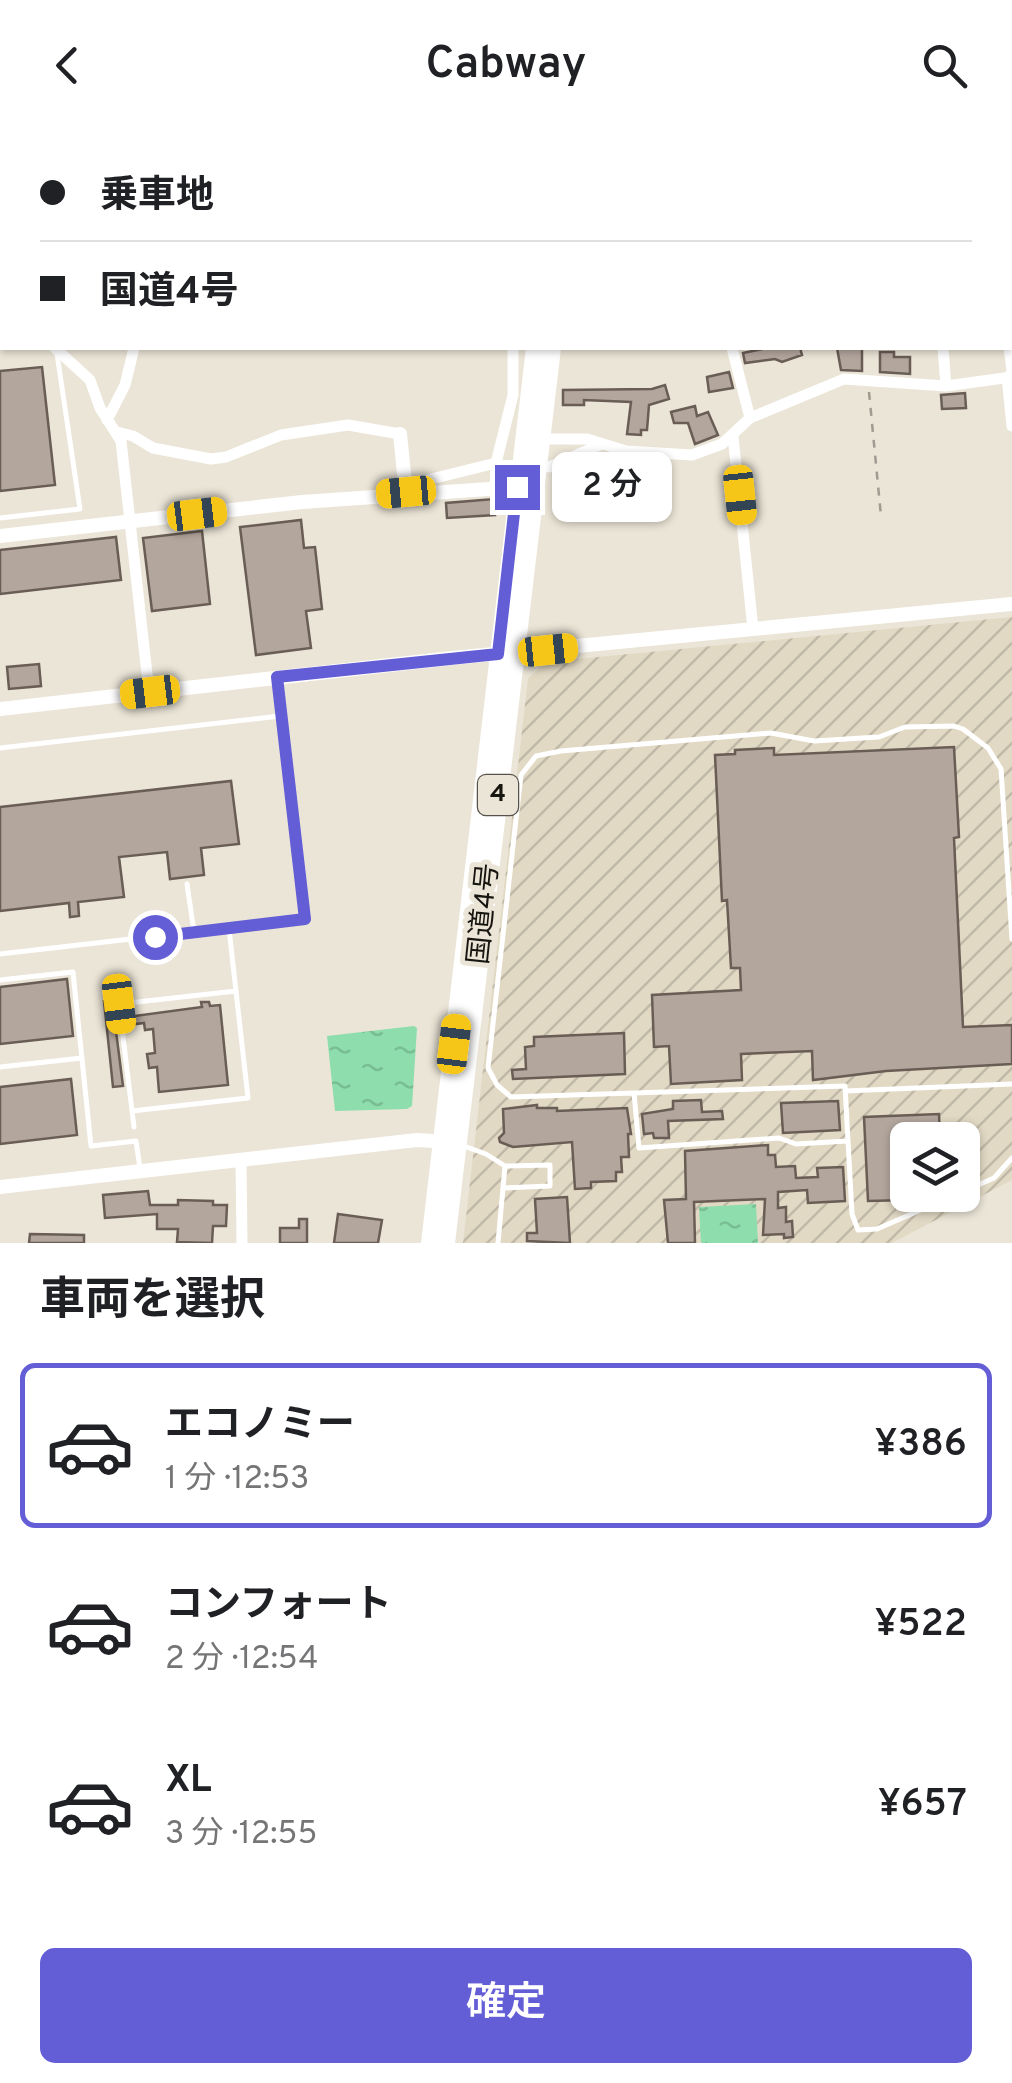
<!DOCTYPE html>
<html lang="ja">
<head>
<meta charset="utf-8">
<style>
	:root { --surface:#fff; --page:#f2f2f2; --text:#202124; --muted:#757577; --line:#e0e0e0; --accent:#635dd6 }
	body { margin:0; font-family:Overpass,"Noto Sans JP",sans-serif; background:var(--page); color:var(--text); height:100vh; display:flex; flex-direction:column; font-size:38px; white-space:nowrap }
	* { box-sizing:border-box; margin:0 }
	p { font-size:32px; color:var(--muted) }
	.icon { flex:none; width:55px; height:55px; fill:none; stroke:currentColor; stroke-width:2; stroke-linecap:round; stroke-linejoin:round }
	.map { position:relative; height:1113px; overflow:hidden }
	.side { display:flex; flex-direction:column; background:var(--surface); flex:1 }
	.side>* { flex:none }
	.banner { position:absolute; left:0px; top:0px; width:1012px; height:220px; box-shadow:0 2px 8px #0004; display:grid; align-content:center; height:220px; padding:0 40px; background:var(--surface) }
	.fabs { position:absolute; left:890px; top:992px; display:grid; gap:20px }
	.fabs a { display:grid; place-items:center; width:90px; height:90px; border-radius:15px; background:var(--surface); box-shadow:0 2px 8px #0004; font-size:50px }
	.end { position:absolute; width:45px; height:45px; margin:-22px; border:12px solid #635dd6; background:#fff; box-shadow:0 0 0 5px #fff }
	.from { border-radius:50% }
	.bubble { position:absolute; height:70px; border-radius:15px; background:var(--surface); box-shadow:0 2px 8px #0004; font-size:32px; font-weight:600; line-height:70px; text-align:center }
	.car { position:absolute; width:30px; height:60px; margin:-30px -15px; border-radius:12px; box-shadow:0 0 8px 2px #0007; background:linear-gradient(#f5c518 24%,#345 0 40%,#f5c518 0 76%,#345 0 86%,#f5c518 0) }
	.banner b { display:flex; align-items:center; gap:35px; height:95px; font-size:38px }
	.banner b+b { border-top:2px solid var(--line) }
	.banner i { width:25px; height:25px; background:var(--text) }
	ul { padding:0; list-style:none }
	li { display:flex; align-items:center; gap:30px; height:165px; margin:0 20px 15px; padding:0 20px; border:5px solid transparent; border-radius:15px }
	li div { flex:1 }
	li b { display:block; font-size:38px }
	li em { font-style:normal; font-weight:600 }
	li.selected { border-color:var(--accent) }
	li>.icon { width:90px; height:90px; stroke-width:1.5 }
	h2 { padding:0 40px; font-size:45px; line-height:120px }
	.button { display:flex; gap:20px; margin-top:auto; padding:20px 40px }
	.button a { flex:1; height:115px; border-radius:15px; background:var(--accent); color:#fff; font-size:40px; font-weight:600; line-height:115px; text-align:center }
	header { display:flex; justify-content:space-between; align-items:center; height:130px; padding:0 40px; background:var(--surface); font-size:45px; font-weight:600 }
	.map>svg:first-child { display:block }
	.industrial { fill:url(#industrial-furrows); fill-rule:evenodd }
	.water { fill:url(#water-ripples) }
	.building { fill:#b3a69d; stroke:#695d55; stroke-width:2.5 }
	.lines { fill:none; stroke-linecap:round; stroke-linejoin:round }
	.path { stroke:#9f9b90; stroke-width:2.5; stroke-dasharray:8 8; stroke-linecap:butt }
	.service { stroke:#fff; stroke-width:5 }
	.minor { stroke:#fff; stroke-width:11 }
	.tertiary { stroke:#fff; stroke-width:14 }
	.secondary { stroke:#fff; stroke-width:15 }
	.trunk { stroke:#fff; stroke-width:18 }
	.route { stroke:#635dd6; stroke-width:12 }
	.labels { text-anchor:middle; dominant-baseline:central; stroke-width:10; stroke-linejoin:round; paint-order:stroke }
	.shield { fill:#ebe5d7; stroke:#57534c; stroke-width:2.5 }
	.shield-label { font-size:25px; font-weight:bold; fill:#171510 }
	.street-label { font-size:28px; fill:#171510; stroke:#ebe5d7 }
</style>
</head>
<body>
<header><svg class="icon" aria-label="back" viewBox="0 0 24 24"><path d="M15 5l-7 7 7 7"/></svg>Cabway<svg class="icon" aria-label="search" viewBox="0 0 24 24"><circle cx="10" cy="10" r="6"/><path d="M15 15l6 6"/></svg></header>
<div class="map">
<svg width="1012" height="1113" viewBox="0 0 1012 1113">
	<defs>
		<pattern id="industrial-furrows" width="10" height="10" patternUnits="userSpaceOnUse" patternTransform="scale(2.5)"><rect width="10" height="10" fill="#e2d9c4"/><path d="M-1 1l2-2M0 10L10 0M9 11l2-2" fill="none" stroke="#c1b9a7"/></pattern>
		<pattern id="water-ripples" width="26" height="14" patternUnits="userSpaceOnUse" patternTransform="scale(2.5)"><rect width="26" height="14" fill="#8ddeac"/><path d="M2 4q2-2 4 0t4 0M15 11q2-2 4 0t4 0" fill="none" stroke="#79be93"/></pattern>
	</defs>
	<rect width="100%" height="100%" fill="#ebe5d7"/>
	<!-- industrial -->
	<path class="industrial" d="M1012,487v563l-120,63h-429l65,-564 18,-17zM908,1010h54v55h-54z"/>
	<!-- water -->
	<path class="water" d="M414,896l3,2 -5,78 -5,3 -72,2 -8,-75z
		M756,1074l2,39h-57l-2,-36z"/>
	<!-- building -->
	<path class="building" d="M767,218h33l2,7 -20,7 -7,-3 -30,4 -2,-10z
		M837,218h25v23l-21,-1z
		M880,222h14v5h16v17l-30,-2z
		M42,237l13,118 -55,6v-120z
		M729,242l4,16 -24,4 -2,-15z
		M665,255l4,14 -20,6 -2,25h-6v5l-14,-1 4,-32 -47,-2v5h-21v-15l89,-1z
		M965,263l1,15 -24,1 -1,-14z
		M695,276l2,10 11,-4 10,23 -23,9 -7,-21h-14l-3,-11z
		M494,369l1,16 -48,3 -1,-15z
		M301,390l3,28 11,-1 7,62 -16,2 5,37 -55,7 -16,-128z
		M202,401l8,73 -58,7 -9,-73z
		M116,407l5,43 -121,14v-44z
		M39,534l2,22 -32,3 -2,-22z
		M954,617l5,90 -5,1 9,189 49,-2v39l-126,7 -73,9 -1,-29 -71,3 1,26 -71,4 -2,-38 -15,1 -2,-52 89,-5 -1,-22h-9l-4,-68 -5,1 -7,-146 20,-1v-4l39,-2v7z
		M231,651l8,63 -38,4 3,27 -34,4 -3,-27 -48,5 5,40 -46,5 1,14 -9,1 -1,-14 -69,8v-104z
		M67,849l6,57 -73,8v-57z
		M112,870l11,86 -10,1 -9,-86z
		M201,872h8l1,4 10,-1 8,80 -69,7 -2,-25 -8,1 -2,-14 8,-1 -2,-24 -8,1 -1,-7 -16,2 -1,-8 75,-10z
		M624,903l1,41 -112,5 -1,-9 14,-1 -1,-22 9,-1v-9z
		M71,949l6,56 -77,9v-57z
		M701,970l1,12 20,-1 1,8 -55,2 1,17h-15l-1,-5 -9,1 -2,-20 31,-5v-8z
		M838,971l2,29 -57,3 -2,-30z
		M537,975v3h20v3l70,-3 4,26h-3l1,23h-8l1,15h-6v9l-25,1v6l-16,1 -3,-47 -59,5 -13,-5 -1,-4 5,-5 -1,-24z
		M939,984l1,26h-32v60l-40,1 -4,-84z
		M768,1015v10h7l1,12 19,-1 1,12 22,-1 -1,-9 26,-1 2,34 -37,2 -1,-13 -29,2v16l8,-1v15l6,-1 1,16 -9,1v-4l-21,1 2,-36 -71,3 1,41h-27l-4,-43 22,-1 -1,-48z
		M148,1061l2,14h28v-5l35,1v4h14l-1,21h-13l-1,17 -35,-1 1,-13h-21v-15l-52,4 -2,-23z
		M567,1067l3,46 -43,-2v-8h10l-2,-34z
		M338,1084l44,6 -4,23h-44z
		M299,1089h8v24h-27v-15h19z
		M30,1104l54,1v8h-55z"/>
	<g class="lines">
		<!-- path -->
		<path class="path" d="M869,262l12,124"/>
		<!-- service -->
		<path class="service" d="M116,0v2
			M399,2v-2
			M0,212h2
			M0,388l80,-9 -23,-155
			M0,618l280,-32
			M187,754l7,48
			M0,824l305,-35 -27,-239
			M0,850l73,-8 18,174 45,-5 4,27
			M0,937l82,-9
			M845,961l167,-7
			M634,963l5,55 140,-10 17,6 52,-3
			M132,981l116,-13 -19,-169
			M134,997l-15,-123 117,-13
			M461,1015l25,9 19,12 -7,77
			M504,1058l46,-2v-21l-45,1
			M962,1062l32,-14 18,-20
			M955,1065l-78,34 -19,1 -6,-16 -7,-128 -334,11 -14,-12 -9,-17 33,-293 15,-19 25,-5 210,-18 43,8 65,-4 26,-10 49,-1 9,3 25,19 13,21 11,170"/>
		<!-- minor -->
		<path class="minor" d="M296,2l1,-2
			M997,2v-2
			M1010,100l2,1
			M0,157l2,-1
			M55,218l35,32 10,28 21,33 28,251
			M732,218l18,70
			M943,218l3,38
			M1009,218l3,22
			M1007,247l5,49
			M107,290l18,-35 9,-37
			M117,302l16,4 20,12 58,11 15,-2 55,-22 67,-10 52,9
			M733,306l20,193
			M540,309h47l39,12 66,4 30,-11 28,-26 94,-39 102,7 66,-9
			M549,337l53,-23
			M413,362l6,-10 77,-19 17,-68v-47
			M241,1030l1,83"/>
		<!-- tertiary -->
		<path class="tertiary" d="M400,304l6,59
			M0,406l302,-34 215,-15
			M0,579l452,-51 560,-54
			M0,1057l417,-47 31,2"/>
		<!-- secondary -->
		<path class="secondary" d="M342,0l12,2
			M767,2l7,-2"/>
		<!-- trunk -->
		<path class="trunk" d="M563,2v-2
			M579,2v-2
			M430,1113l105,-895
			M446,1113l106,-895"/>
	</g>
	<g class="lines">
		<!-- route -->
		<path class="route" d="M155,807l150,-18 -28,-242 221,-23 19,-167"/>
	</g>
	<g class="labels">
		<!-- shield labels -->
		<rect class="shield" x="478" y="645" width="40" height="40" rx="8"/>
		<g class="shield-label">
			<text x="498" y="665">4</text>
		</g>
		<!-- street labels -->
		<g class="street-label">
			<text transform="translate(485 784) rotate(-84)">国道4号</text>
		</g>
	</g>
</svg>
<div class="fabs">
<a><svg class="icon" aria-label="layers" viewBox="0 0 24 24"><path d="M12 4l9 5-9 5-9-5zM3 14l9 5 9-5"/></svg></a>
</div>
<i class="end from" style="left:155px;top:807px"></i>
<i class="end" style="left:517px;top:357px"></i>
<div class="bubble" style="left:552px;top:322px;width:120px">2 分</div>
<i class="car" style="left:406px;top:362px;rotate:265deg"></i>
<i class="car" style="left:740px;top:365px;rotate:174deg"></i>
<i class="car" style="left:197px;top:384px;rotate:83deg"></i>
<i class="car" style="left:548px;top:520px;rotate:84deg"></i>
<i class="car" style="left:150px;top:562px;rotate:263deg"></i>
<i class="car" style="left:119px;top:874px;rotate:173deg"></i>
<i class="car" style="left:454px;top:914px;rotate:7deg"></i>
<div class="banner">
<b><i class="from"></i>乗車地</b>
<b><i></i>国道4号</b>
</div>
</div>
<section class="side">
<h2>車両を選択</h2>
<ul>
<li class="selected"><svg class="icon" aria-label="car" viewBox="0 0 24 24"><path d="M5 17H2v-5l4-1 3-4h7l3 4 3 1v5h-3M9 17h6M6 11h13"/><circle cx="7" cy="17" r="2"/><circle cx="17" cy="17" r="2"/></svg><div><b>エコノミー</b><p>1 分 · 12:53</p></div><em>¥386</em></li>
<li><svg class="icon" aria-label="car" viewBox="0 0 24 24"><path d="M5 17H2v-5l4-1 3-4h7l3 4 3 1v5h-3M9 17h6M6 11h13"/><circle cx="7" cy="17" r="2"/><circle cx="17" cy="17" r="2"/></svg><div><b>コンフォート</b><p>2 分 · 12:54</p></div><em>¥522</em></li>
<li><svg class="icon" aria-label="car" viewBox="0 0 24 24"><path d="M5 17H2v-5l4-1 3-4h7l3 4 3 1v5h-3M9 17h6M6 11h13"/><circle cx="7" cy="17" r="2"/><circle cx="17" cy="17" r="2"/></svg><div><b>XL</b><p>3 分 · 12:55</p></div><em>¥657</em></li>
</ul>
<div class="button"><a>確定</a></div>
</section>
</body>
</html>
